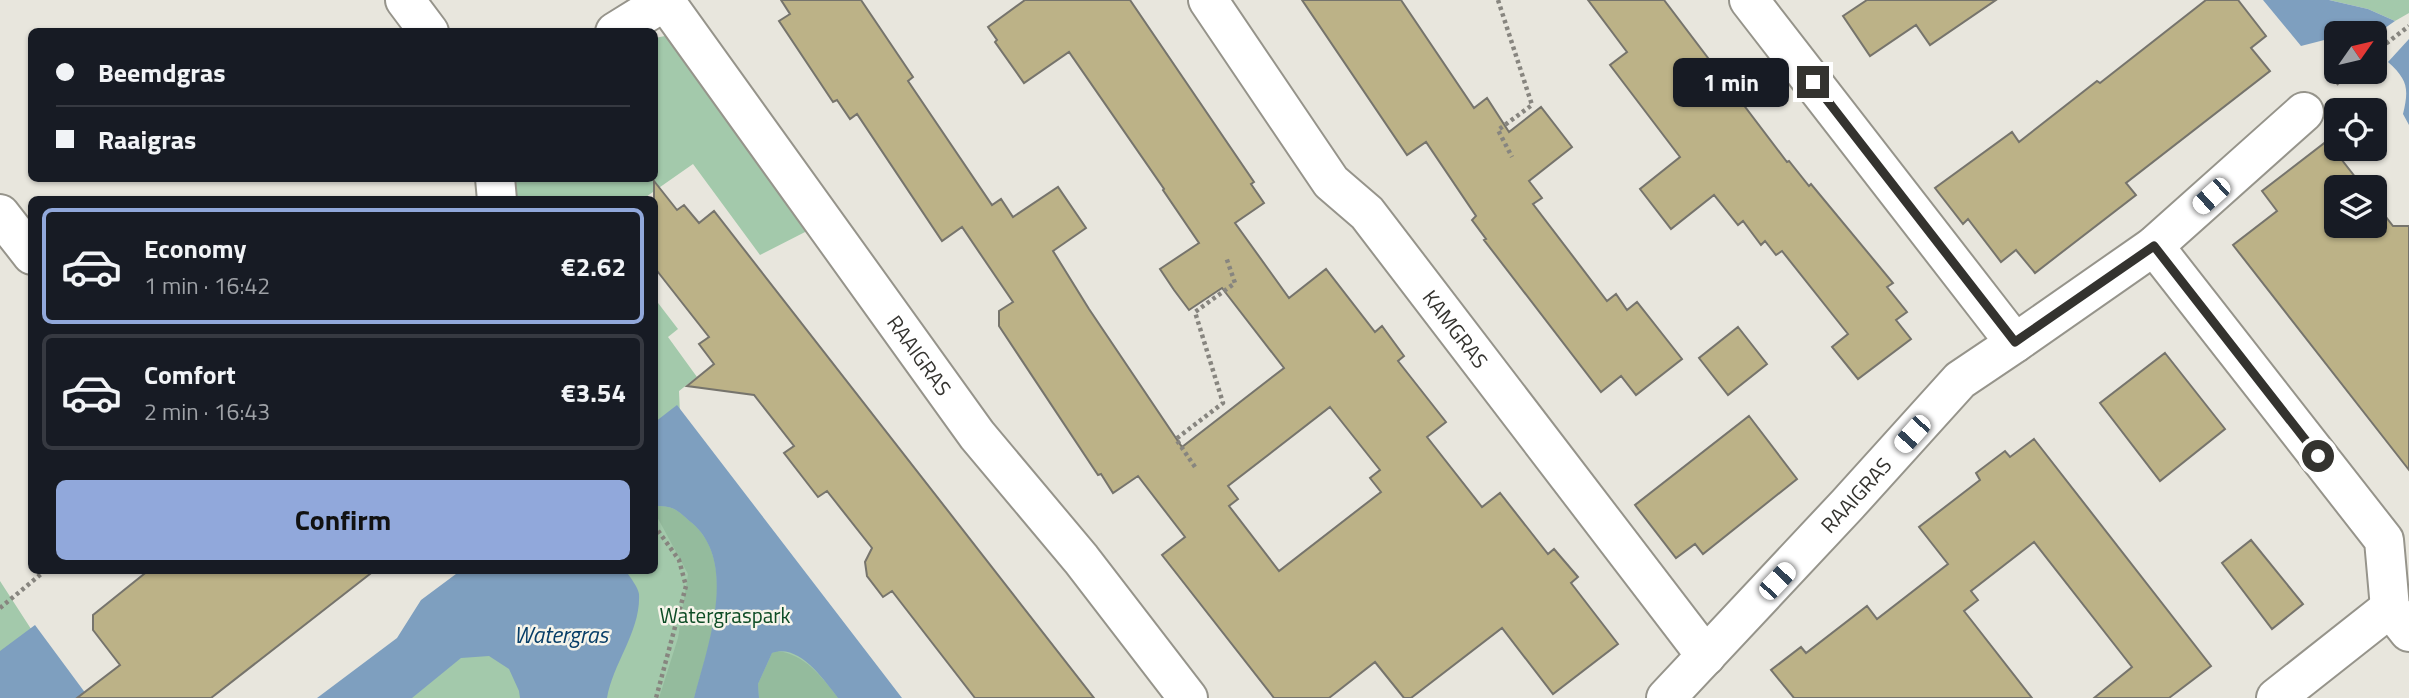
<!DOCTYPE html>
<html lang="en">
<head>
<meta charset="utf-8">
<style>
	:root { --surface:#171b24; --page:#242831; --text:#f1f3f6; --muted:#9ea1a6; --line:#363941; --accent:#91a8db }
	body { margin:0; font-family:"Titillium Web",sans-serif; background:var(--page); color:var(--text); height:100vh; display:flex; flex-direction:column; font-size:26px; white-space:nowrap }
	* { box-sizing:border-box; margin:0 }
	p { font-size:23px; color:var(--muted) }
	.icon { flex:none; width:38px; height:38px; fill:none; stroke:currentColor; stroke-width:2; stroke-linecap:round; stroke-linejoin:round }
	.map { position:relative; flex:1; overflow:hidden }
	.panel { position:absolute; left:28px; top:196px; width:630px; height:378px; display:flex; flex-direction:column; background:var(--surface); border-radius:10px; box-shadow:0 2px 5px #0004 }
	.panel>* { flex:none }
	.hud { position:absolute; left:28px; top:28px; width:630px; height:154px; border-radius:10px; box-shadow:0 2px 5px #0004; display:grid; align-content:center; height:154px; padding:0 28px; background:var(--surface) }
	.needle { width:46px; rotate:56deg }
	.buttons { position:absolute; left:2324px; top:21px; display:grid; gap:14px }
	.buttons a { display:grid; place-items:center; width:63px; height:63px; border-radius:10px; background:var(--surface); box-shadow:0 2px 5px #0004; font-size:35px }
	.end { position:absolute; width:32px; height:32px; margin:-16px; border:9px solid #34332f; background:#fff; box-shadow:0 0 0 4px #fff }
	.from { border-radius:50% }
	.bubble { position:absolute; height:49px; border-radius:10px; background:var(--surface); box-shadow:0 2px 5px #0004; font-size:23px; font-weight:700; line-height:49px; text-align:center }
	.car { position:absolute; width:21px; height:42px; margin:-21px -10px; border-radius:9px; box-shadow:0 0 5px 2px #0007; background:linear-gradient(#fff 24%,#345 0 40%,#fff 0 76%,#345 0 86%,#fff 0) }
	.hud b { display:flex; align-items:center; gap:24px; height:66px; font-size:26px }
	.hud b+b { border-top:2px solid var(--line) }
	.hud i { width:18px; height:18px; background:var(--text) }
	ul { padding:12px 0 0; list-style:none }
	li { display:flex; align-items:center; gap:21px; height:116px; margin:0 14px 10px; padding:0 14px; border:4px solid var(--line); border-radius:10px }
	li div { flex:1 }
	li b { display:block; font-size:26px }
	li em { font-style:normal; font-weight:700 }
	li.selected { border-color:var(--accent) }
	li>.icon { width:63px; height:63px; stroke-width:1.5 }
	.cta { display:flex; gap:14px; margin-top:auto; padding:14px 28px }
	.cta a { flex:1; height:80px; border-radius:10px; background:var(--accent); color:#111; font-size:28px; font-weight:700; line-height:80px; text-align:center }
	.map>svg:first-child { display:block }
	.green { fill:#a3c9ab }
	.forest { fill:#94bb9d }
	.water { fill:#7e9fbf }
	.building { fill:#bcb287; stroke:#76746c; stroke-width:2; fill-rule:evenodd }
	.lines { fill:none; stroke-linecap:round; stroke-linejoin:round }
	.minor-casing { stroke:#96948b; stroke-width:42 }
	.path { stroke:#87857f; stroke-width:4.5; stroke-dasharray:3.5 3.5; stroke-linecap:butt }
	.minor { stroke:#fff; stroke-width:38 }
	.route { stroke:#34332f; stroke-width:9 }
	.labels { text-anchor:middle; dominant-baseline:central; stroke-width:5; stroke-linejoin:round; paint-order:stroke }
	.street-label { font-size:21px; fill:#34332f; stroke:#f6f4ea }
	.park-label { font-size:21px; fill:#0d4c25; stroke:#f6f4ea }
	.water-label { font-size:23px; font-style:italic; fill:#073e68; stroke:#f6f4ea }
</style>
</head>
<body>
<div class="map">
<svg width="2409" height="698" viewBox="0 0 2409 698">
	<rect width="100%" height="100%" fill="#e8e6dd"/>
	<!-- green -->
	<path class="green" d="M2329,0h80v13l-14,8 -27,-12z
		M670,35l139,195 -49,25 -67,-91 -50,35h-127l-14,-21h152l1,-140z
		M655,299l23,30 -10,8 29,40 -18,14 1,23 213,284h-568l75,-56 68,-71 186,-1z
		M0,581l33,51 49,66h-82z"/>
	<!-- forest -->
	<path class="forest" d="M654,506c22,0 22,4 38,17 47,40 16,125 2,175h-35l19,-60 10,-64 -33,-61z
		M777,651c28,3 45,26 61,47h-79l-1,-14 14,-31z"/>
	<!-- water -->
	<path class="water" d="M2263,0h66l39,9 27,12 -20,14v-2h-39v4l-35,9z
		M2409,39v86l-6,-11c6,-25 5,-34 -15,-52z
		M677,405l225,293h-64c-14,-18 -39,-55 -66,-45l-14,31 1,14h-65c13,-50 45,-135 -2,-175 -16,-13 -16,-17 -37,-17v-84z
		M460,571h166c4,6 12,16 13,23 2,37 -26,69 -32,104h-87l-1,-7 -10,-22 -20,-13 -28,2 -49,40h-95l80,-60 24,-38z
		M35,625l54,73h-89v-47z"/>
	<!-- building -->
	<path class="building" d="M781,0h80l52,77 -5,4 84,124 9,-6 12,18 45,-30 28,41 -33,23 36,58 93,138 102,-79 -62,-80 -33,22 -15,-20 -14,-21 39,-26 -36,-53 1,-1 -95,-137 -45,31 -29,-41 2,-2 -9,-13 37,-27h105l124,182 -3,2 13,19 -29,20 54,75 37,-29 49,63 7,-6 22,30 -6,5 48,61 -19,15 55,70 18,-14 48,61 6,-5 24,28 -7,6 47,61 -65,50 -51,-66 -91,70h-7l-29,-36 -46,36h-55l-112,-143 23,-18 -47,-61 -25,17 -12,-19 -3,1 -99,-149v-15l14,-9 -51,-75 -20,14 -85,-127 -7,5 -13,-19 -4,2 -54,-81 11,-7zM1330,407l50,63 -10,8 11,14 -102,79 -50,-65 9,-7 -10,-13z
		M1302,0h99l73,108 13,-10 22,34 32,-25 31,40 -43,34 13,17 -9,6 74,97 9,-7 11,16 10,-8 45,57 -46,36 -15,-19 -20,16 -117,-152 2,-1 -14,-19 4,-4 -50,-74 -19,13z
		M1588,0h76l123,162 2,-1 20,25 2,-2 82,99 -6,4 20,25 -11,8 15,19 -53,40 -26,-32 16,-13 -66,-83 -6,4 -11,-14 -4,4 -18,-24 -5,4 -24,-30 -43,34 -31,-40 40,-32 -70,-92 17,-13z
		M1867,0h129l-66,45 -14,-20 -46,31 -27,-40z
		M2206,0h32l28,36 -15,12 19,23 -144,112 10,12 -101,78 -19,-23 -15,12 -33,-43 -5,5 -28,-36 77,-56 7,10 78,-61 3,2z
		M2327,141l36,46h-27v39h39v-23l18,23h16v244l-176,-225 44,-34 -15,-20z
		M654,181l23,29 7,-5 15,18 15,-12 380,487h-119l-83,-107 -9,6 -16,-21 -2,-14 7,-14 -45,-57 -9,6 -34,-44 10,-7 -40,-51 -67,-9 27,-22 -15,-20 10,-7 -55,-70z
		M1738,327l29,37 -39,31 -29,-37z
		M2165,353l60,76 -65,52 -60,-78z
		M1749,416l48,63 -94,75 -8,-10 -19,14 -41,-53z
		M2034,439l177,227 -42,32h-75l38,-31 -98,-125 -63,49 7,9 -14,11 68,87h-238l-23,-28 30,-23 5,6 61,-47 10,13 71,-55 -29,-37 61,-47 -4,-7 29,-22 5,6z
		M2251,540l52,64 -31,25 -50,-66z
		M149,570h226l-164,128h-134l43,-33 -27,-35v-15z"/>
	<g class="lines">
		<!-- minor casing -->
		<g class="minor-casing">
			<g id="minor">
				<path d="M405,0l24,32"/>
				<path id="s1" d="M1208,0l123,182 36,31 339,443"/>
				<path id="s2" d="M615,32l50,-31 312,434 104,124 107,139"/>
				<path d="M495,178l2,22"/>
				<path d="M0,214l32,41"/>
				<path d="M2154,246l230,294 6,68 19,24"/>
				<path d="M2015,343l139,-97 150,-134"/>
				<path id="s3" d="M1666,698l181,-193 113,-125 55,-37 -266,-343"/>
				<path d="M2276,698l114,-90"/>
			</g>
		</g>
		<!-- path -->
		<path class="path" d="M1498,0l34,105 -34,25 14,27
			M2375,52l34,-26
			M2336,84l13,-12
			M1195,467l-19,-28 47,-36 -28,-91 40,-29 -9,-26
			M654,525l25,35 7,26 -30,112
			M0,608l46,-38"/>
		<!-- minor -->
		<use href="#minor" class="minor"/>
	</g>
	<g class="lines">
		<!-- route -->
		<path class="route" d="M1813,82l202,260 139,-96 164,210"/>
	</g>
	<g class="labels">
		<!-- street labels -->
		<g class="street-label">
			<text stroke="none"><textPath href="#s1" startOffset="413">KAMGRAS</textPath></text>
			<text stroke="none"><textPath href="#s2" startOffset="495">RAAIGRAS</textPath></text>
			<text stroke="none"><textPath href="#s3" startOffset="278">RAAIGRAS</textPath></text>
		</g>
		<!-- park labels -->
		<g class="park-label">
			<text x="725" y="615">Watergraspark</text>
		</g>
		<!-- water labels -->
		<g class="water-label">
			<text x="561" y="634">Watergras</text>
		</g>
	</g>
</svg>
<div class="buttons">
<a><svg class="needle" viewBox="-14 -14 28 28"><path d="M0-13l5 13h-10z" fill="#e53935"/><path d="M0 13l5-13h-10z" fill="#9ea1a6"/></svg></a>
<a><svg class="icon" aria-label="locate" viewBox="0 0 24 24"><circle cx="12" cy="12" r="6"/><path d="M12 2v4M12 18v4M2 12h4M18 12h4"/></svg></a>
<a><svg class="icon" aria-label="layers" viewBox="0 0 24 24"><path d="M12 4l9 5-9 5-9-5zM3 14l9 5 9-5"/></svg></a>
</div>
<i class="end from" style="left:2318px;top:456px"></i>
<i class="end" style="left:1813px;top:82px"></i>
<div class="bubble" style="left:1673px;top:58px;width:116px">1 min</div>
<i class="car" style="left:2211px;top:196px;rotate:228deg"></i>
<i class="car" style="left:1912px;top:434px;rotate:222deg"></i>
<i class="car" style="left:1777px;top:581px;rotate:43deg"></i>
<div class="hud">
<b><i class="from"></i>Beemdgras</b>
<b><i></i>Raaigras</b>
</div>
<section class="panel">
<ul>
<li class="selected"><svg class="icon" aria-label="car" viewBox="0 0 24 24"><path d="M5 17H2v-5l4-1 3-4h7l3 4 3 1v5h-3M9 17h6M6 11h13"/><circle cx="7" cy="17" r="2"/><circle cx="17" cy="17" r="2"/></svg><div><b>Economy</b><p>1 min · 16:42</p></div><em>€2.62</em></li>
<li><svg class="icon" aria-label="car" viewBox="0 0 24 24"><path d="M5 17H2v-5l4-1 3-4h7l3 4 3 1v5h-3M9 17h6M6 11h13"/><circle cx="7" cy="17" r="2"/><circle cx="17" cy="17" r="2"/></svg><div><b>Comfort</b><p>2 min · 16:43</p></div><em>€3.54</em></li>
</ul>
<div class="cta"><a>Confirm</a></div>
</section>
</div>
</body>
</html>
